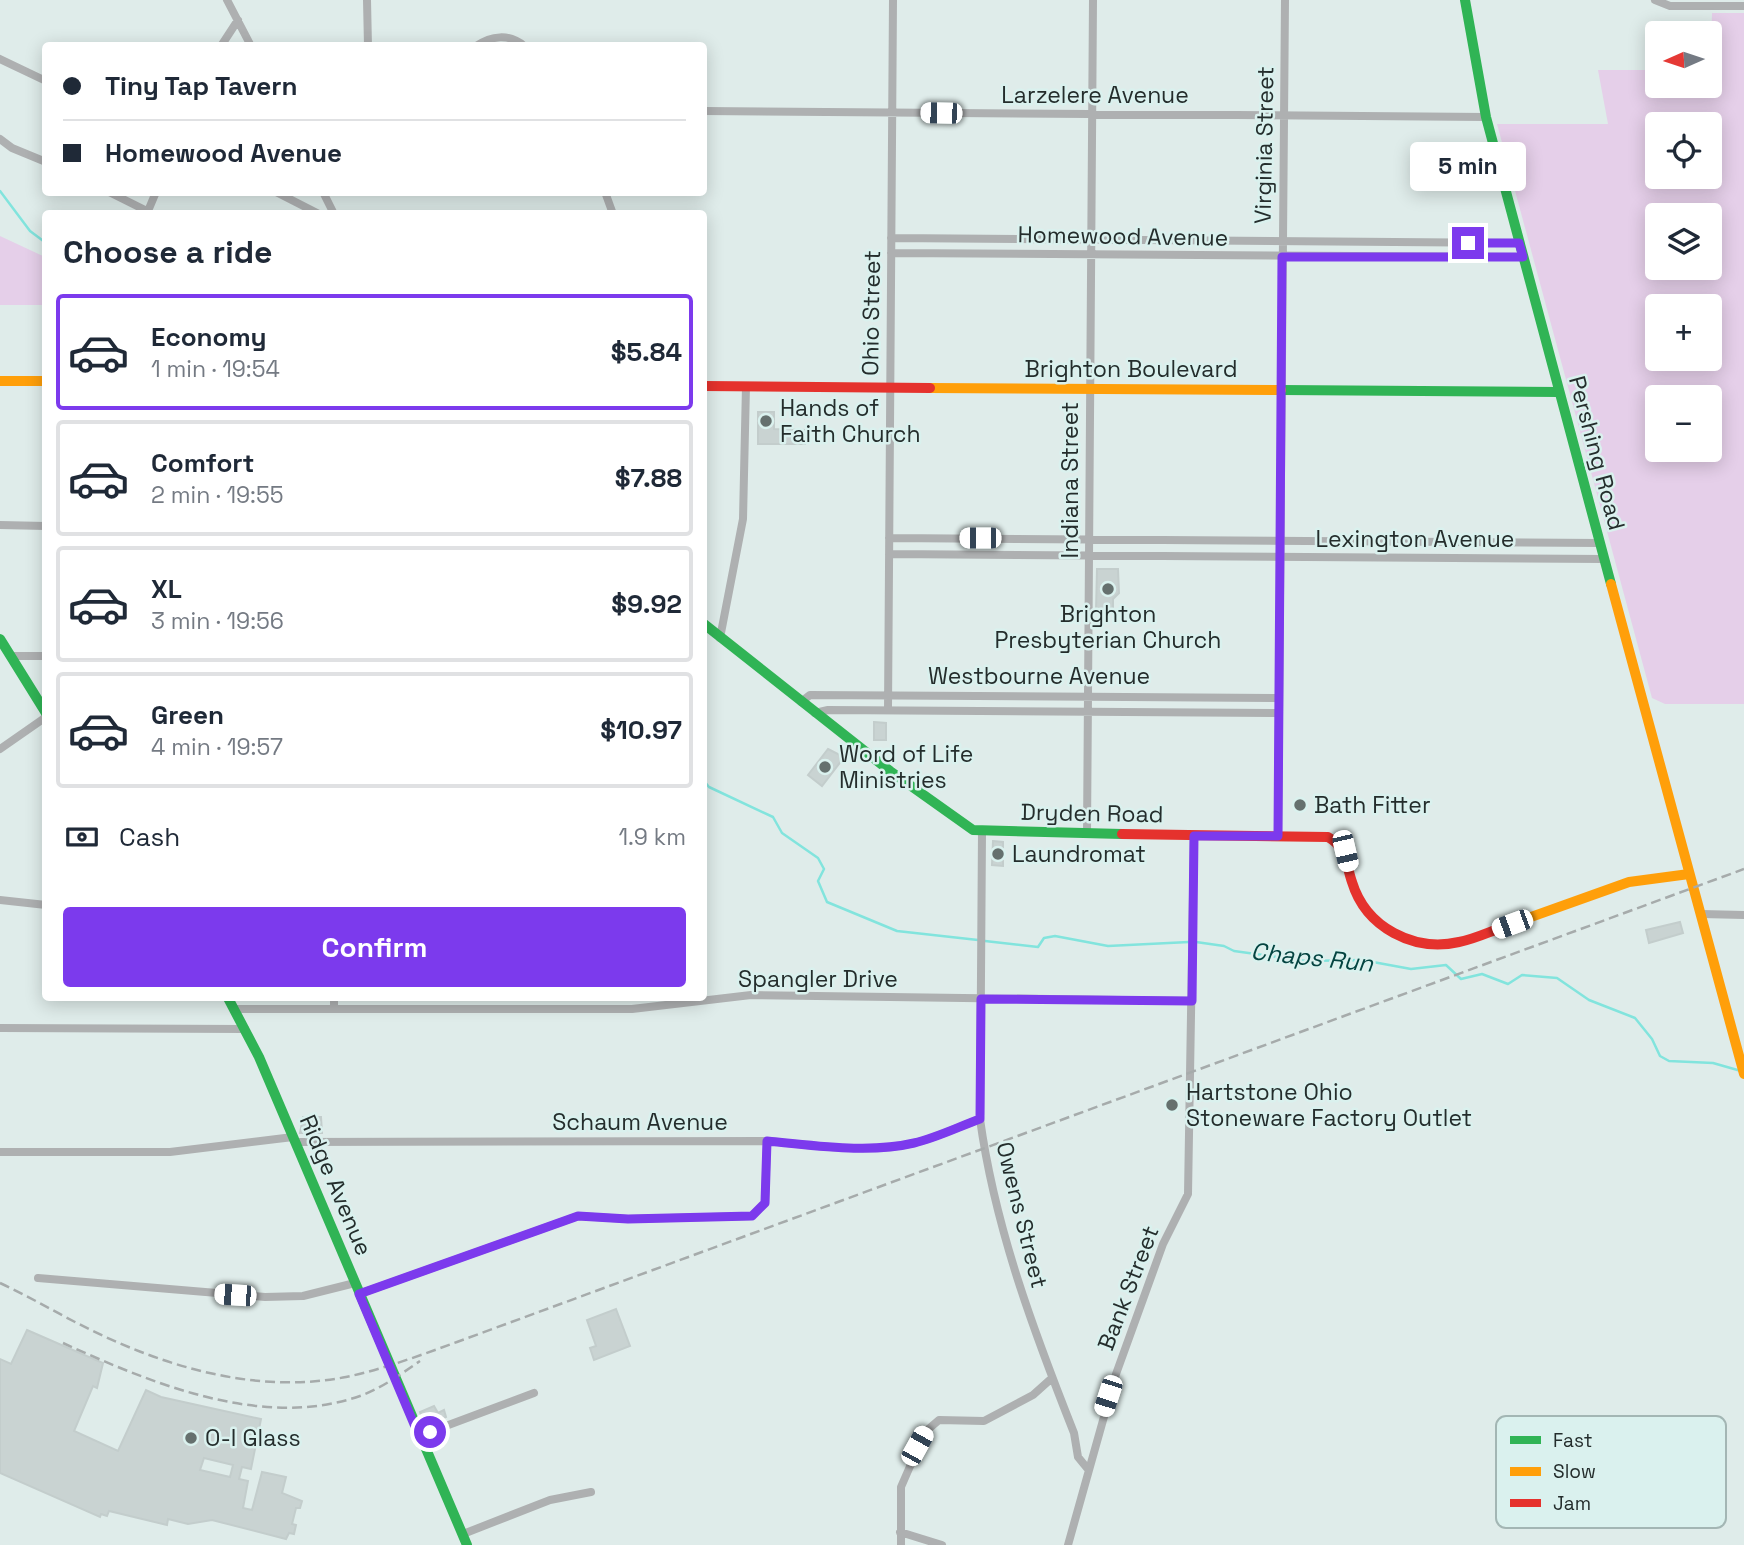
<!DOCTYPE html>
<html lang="en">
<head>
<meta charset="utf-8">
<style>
	:root { --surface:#fff; --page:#f2f2f3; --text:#1f2937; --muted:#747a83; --line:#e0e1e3; --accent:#7c3aed }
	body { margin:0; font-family:"Space Grotesk",sans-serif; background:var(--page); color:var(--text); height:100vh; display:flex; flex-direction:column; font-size:26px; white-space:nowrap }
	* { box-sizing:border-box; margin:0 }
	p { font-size:23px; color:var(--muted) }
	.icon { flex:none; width:38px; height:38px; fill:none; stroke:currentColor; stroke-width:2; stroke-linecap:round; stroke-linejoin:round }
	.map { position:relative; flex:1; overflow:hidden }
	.sheet { position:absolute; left:42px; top:210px; width:665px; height:791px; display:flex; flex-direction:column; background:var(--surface); border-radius:7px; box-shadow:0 4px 18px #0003 }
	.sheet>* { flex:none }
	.banner { position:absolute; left:42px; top:42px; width:665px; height:154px; border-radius:7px; box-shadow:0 4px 18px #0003; display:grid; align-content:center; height:154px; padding:0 21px; background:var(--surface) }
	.needle { width:46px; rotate:267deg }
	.buttons { position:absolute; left:1645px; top:21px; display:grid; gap:14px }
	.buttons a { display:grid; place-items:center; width:77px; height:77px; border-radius:7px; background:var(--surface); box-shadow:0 4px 18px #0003; font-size:35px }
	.end { position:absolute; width:32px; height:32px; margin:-16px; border:9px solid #7c3aed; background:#fff; box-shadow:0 0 0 4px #fff }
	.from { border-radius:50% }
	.bubble { position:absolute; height:49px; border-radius:7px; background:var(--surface); box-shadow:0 4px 18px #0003; font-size:23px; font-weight:800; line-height:49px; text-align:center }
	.car { position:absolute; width:21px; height:42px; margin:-21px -10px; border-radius:9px; box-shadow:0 0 5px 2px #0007; background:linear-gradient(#fff 24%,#345 0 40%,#fff 0 76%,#345 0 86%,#fff 0) }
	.banner b { display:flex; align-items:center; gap:24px; height:66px; font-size:26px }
	.banner b+b { border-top:2px solid var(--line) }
	.banner i { width:18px; height:18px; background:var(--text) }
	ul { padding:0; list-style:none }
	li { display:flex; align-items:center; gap:21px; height:116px; margin:0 14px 10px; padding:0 7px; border:4px solid var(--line); border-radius:7px }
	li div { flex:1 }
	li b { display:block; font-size:26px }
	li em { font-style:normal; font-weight:800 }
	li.active { border-color:var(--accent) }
	li>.icon { width:63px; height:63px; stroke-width:1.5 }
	h2 { padding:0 21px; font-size:32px; line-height:84px }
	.pay { display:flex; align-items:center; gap:18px; height:77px; padding:0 21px; font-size:26px }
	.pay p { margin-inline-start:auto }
	.action { display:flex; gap:14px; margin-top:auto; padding:14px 21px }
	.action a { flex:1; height:80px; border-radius:7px; background:var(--accent); color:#fff; font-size:28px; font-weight:800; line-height:80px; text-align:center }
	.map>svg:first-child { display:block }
	.green { fill:#e5cfe9; fill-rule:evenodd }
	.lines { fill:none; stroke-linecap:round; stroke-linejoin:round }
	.stream { stroke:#82e4dd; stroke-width:2.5 }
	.building { fill:#c9d3d2; stroke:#c3cdcc; stroke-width:2; fill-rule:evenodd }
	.street { stroke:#aeb0b1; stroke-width:8 }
	.fast { stroke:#30b455; stroke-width:10 }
	.slow { stroke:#ff9f0a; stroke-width:10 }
	.jam { stroke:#e5322d; stroke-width:10 }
	.rail { stroke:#a6abab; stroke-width:2.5; stroke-dasharray:10 5; stroke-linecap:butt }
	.route { stroke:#7c3aed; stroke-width:9 }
	.poi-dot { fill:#65706e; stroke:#daf1ee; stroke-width:2.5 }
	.labels { text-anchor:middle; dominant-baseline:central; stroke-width:5; stroke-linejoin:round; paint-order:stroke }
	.street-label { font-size:23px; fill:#242d2c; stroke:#daf1ee }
	.poi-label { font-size:23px; fill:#242d2c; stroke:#daf1ee; text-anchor:start }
	.water-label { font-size:24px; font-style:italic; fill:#044441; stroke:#daf1ee }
	.key { fill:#daf1ee; stroke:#a3b6b4; stroke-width:2 }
	.key-label { font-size:19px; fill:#242d2c }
</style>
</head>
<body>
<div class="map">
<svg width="1744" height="1545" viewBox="0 0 1744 1545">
	<rect width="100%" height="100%" fill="#dfecea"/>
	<!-- green -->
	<path class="green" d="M1712,13h32v691h-79l-13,-6 -155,-574h111l-10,-54h59v16h53zM1657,124h53v53h-53zM1657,215h53v53h-53zM1657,306h53v53h-53zM1657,397h53v53h-53z
		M0,236l45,21v48h-45z"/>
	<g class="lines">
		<!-- stream -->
		<path class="stream" d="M0,191l30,40 16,12
			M704,781l5,6 64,30 9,16 36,25 6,11 -6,12 9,21 70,29 81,9
			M985,941l53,6 6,-9 11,-2 53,10 81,-4
			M1196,942l28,4 10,5 72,10 56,-1 49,9 35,-4 15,14 21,-5 26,10 14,-9 35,3 32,22 46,18 17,21 8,17 9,5 44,2 28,8"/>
	</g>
	<!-- building -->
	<path class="building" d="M758,412h16v17l31,1v14h-47z
		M1097,569h21l1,24 -6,6v12h-5v3l-12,-3z
		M874,722l12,1v17h-12z
		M828,749l14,7v4l-20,26 -14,-11z
		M993,841l10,1v24l-11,-1z
		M1680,922l3,11 -34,10 -3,-13z
		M303,1117h18l1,16h-22z
		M616,1309l14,37 -36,14 -4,-12 6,-2 -9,-26z
		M27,1330l76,33 -6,25 -4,-2 -19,45 44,20 28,-61 15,7 100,22 -10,50 -9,-2 -3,12 9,2 -5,27 9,2 10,-38 24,5 -4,16 20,8 -2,7h-4l-4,16 4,1 -2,9 -5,-1 -3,6 -74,-19 -24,4 -20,-5 -1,6 -58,-14 -2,5 -6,-2 -1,3 -100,-44v-114l11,5zM204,1458l29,7 -3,12 -30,-7z
		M434,1406l4,7 6,-3 2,7 -21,9 -5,-14z"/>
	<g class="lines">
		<!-- street -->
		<path class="street" d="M227,0l24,46
			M367,0l1,46
			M1655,0l15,6h74
			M221,46l17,-26
			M476,46c15,-10 33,-13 48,0
			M0,59l46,22
			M704,111l782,6
			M0,139l12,9 34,14
			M109,192l44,22
			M276,192l43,22
			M323,192l11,22
			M605,192l8,22
			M148,211l8,-19
			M891,238l628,5
			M891,253l632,4
			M0,525l46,1
			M889,538l711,5
			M889,554l715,5
			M720,638l23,-119 3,-133
			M11,656h35
			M801,702l9,-7 469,3
			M888,710l5,-710
			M815,713l13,-3 451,3
			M0,749l46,-32
			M982,832l-2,287c15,109 54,213 94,314l4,24 9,11
			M1087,834l6,-834
			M1278,836l7,-836
			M0,900l46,5
			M1701,914l43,1
			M334,1008v-10
			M234,1009h398l119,-14 441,6
			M0,1028l245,1
			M295,1142l472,-1c44,4 103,13 147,2 22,-5 44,-16 66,-24
			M0,1152h170l123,-15
			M38,1278l227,19 38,-1 52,-13
			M359,1294l219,-78 50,3 124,-3 13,-13 2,-62
			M419,1436l115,-43
			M900,1532l42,13
			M463,1534l87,-34 41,-8
			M901,1545v-58l24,-55 14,-12 45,1 49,-26 19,-17
			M1068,1545l48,-171 47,-130 25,-50 6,-358"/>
		<!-- fast -->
		<path class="fast" d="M1465,0l21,117 125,467
			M1281,390l278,2
			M704,624l186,147 83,59 149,4
			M0,639l46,74
			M228,998l31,59 208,488"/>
		<!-- slow -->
		<path class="slow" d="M0,381h46
			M930,388l351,2
			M1611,584l133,490
			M1506,926l123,-44 60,-8"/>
		<!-- jam -->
		<path class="jam" d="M704,386l226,2
			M1122,834l206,3c20,12 17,25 24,45 14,46 62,70 107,60 16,-3 32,-11 47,-16"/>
		<!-- rail -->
		<path class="rail" d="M0,1283c26,12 50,26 75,39 83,43 178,73 271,55 38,-8 75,-22 111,-35l1287,-473
			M63,1343c88,40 199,87 297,53 22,-8 41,-22 60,-35"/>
	</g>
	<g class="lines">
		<!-- route -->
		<path class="route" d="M430,1432l-11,4 -60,-142 219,-78 50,3 124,-3 13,-13 2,-62c46,4 101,13 147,2 22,-5 44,-16 66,-24l1,-120 211,2 2,-165h84l4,-579h241l-4,-14h-51"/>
	</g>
	<!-- markers -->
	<g class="poi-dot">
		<circle cx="766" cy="421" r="7"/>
		<circle cx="1108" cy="589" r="7"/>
		<circle cx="825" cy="767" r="7"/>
		<circle cx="1300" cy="805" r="7"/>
		<circle cx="998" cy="854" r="7"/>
		<circle cx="1172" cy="1105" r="7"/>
		<circle cx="191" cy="1438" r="7"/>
	</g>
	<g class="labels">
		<!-- street labels -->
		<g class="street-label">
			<text x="1095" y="95">Larzelere Avenue</text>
			<text transform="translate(1264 145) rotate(-89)">Virginia Street</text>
			<text transform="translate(1123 236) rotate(1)">Homewood Avenue</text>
			<text transform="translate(871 313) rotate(-89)">Ohio Street</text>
			<text x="1131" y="369">Brighton Boulevard</text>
			<text transform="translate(1597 453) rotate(75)">Pershing Road</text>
			<text transform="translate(1070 480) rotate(-90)">Indiana Street</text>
			<text x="1415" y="539">Lexington Avenue</text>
			<text x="1039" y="676">Westbourne Avenue</text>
			<text transform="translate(1092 813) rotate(1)">Dryden Road</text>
			<text x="818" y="979">Spangler Drive</text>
			<text x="640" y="1122">Schaum Avenue</text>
			<text transform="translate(336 1185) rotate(67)">Ridge Avenue</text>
			<text transform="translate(1022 1215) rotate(76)">Owens Street</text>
			<text transform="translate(1128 1288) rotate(-69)">Bank Street</text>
		</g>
		<!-- poi labels -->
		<g class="poi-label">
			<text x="780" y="408">Hands of<tspan x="780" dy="26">Faith Church</tspan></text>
			<text x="1108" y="614" text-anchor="middle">Brighton<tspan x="1108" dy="26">Presbyterian Church</tspan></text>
			<text x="839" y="754">Word of Life<tspan x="839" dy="26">Ministries</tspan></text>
			<text x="1314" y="805">Bath Fitter</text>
			<text x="1012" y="854">Laundromat</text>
			<text x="1186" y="1092">Hartstone Ohio<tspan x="1186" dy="26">Stoneware Factory Outlet</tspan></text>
			<text x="205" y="1438">O-I Glass</text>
		</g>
		<!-- water labels -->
		<g class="water-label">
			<text transform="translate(1312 957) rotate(6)">Chaps Run</text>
		</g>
	</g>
	<!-- legend -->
	<rect x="1496" y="1416" width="230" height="112" rx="10" class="key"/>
	<rect x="1510" y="1436" width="31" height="8" fill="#30b455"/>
	<rect x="1510" y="1467" width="31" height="9" fill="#ff9f0a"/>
	<rect x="1510" y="1499" width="31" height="8" fill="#e5322d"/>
	<g class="key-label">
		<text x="1553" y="1447">Fast</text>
		<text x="1553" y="1478">Slow</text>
		<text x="1553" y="1510">Jam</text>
	</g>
</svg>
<div class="buttons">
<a><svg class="needle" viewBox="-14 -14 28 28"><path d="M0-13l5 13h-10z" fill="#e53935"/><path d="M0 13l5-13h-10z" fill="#747a83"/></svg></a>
<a><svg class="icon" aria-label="locate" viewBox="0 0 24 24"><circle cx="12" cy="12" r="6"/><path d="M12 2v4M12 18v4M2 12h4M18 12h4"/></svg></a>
<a><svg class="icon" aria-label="layers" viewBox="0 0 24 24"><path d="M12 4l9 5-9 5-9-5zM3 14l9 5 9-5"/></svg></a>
<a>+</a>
<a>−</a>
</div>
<i class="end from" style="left:430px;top:1432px"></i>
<i class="end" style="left:1468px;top:243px"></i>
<div class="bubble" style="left:1410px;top:142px;width:116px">5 min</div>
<i class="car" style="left:941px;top:113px;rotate:271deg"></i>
<i class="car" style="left:980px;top:538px;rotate:270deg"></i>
<i class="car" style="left:1345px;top:851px;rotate:167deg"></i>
<i class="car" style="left:1512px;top:924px;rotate:250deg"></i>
<i class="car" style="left:235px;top:1295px;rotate:274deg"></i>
<i class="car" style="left:1108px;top:1396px;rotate:198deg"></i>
<i class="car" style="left:917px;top:1446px;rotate:29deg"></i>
<div class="banner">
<b><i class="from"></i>Tiny Tap Tavern</b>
<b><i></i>Homewood Avenue</b>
</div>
<section class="sheet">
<h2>Choose a ride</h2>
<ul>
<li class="active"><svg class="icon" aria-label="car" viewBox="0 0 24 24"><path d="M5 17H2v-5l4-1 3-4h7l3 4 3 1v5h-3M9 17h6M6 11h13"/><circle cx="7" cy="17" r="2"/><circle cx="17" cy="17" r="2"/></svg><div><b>Economy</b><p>1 min · 19:54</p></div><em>$5.84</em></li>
<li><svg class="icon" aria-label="car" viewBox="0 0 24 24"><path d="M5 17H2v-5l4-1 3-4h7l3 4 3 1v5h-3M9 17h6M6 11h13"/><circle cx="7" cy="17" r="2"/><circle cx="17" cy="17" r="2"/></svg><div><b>Comfort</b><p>2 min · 19:55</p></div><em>$7.88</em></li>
<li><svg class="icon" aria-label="car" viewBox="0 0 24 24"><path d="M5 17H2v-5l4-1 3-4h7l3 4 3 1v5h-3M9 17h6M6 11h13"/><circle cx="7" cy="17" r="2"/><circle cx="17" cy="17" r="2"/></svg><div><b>XL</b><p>3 min · 19:56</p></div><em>$9.92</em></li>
<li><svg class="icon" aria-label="car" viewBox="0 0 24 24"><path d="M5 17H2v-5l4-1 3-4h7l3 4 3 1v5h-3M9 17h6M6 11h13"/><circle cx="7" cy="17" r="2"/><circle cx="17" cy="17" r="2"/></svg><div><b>Green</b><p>4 min · 19:57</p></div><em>$10.97</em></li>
</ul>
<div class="pay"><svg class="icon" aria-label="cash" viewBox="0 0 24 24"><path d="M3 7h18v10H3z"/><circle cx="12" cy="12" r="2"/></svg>Cash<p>1.9 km</p></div>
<div class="action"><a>Confirm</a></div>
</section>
</div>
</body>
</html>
